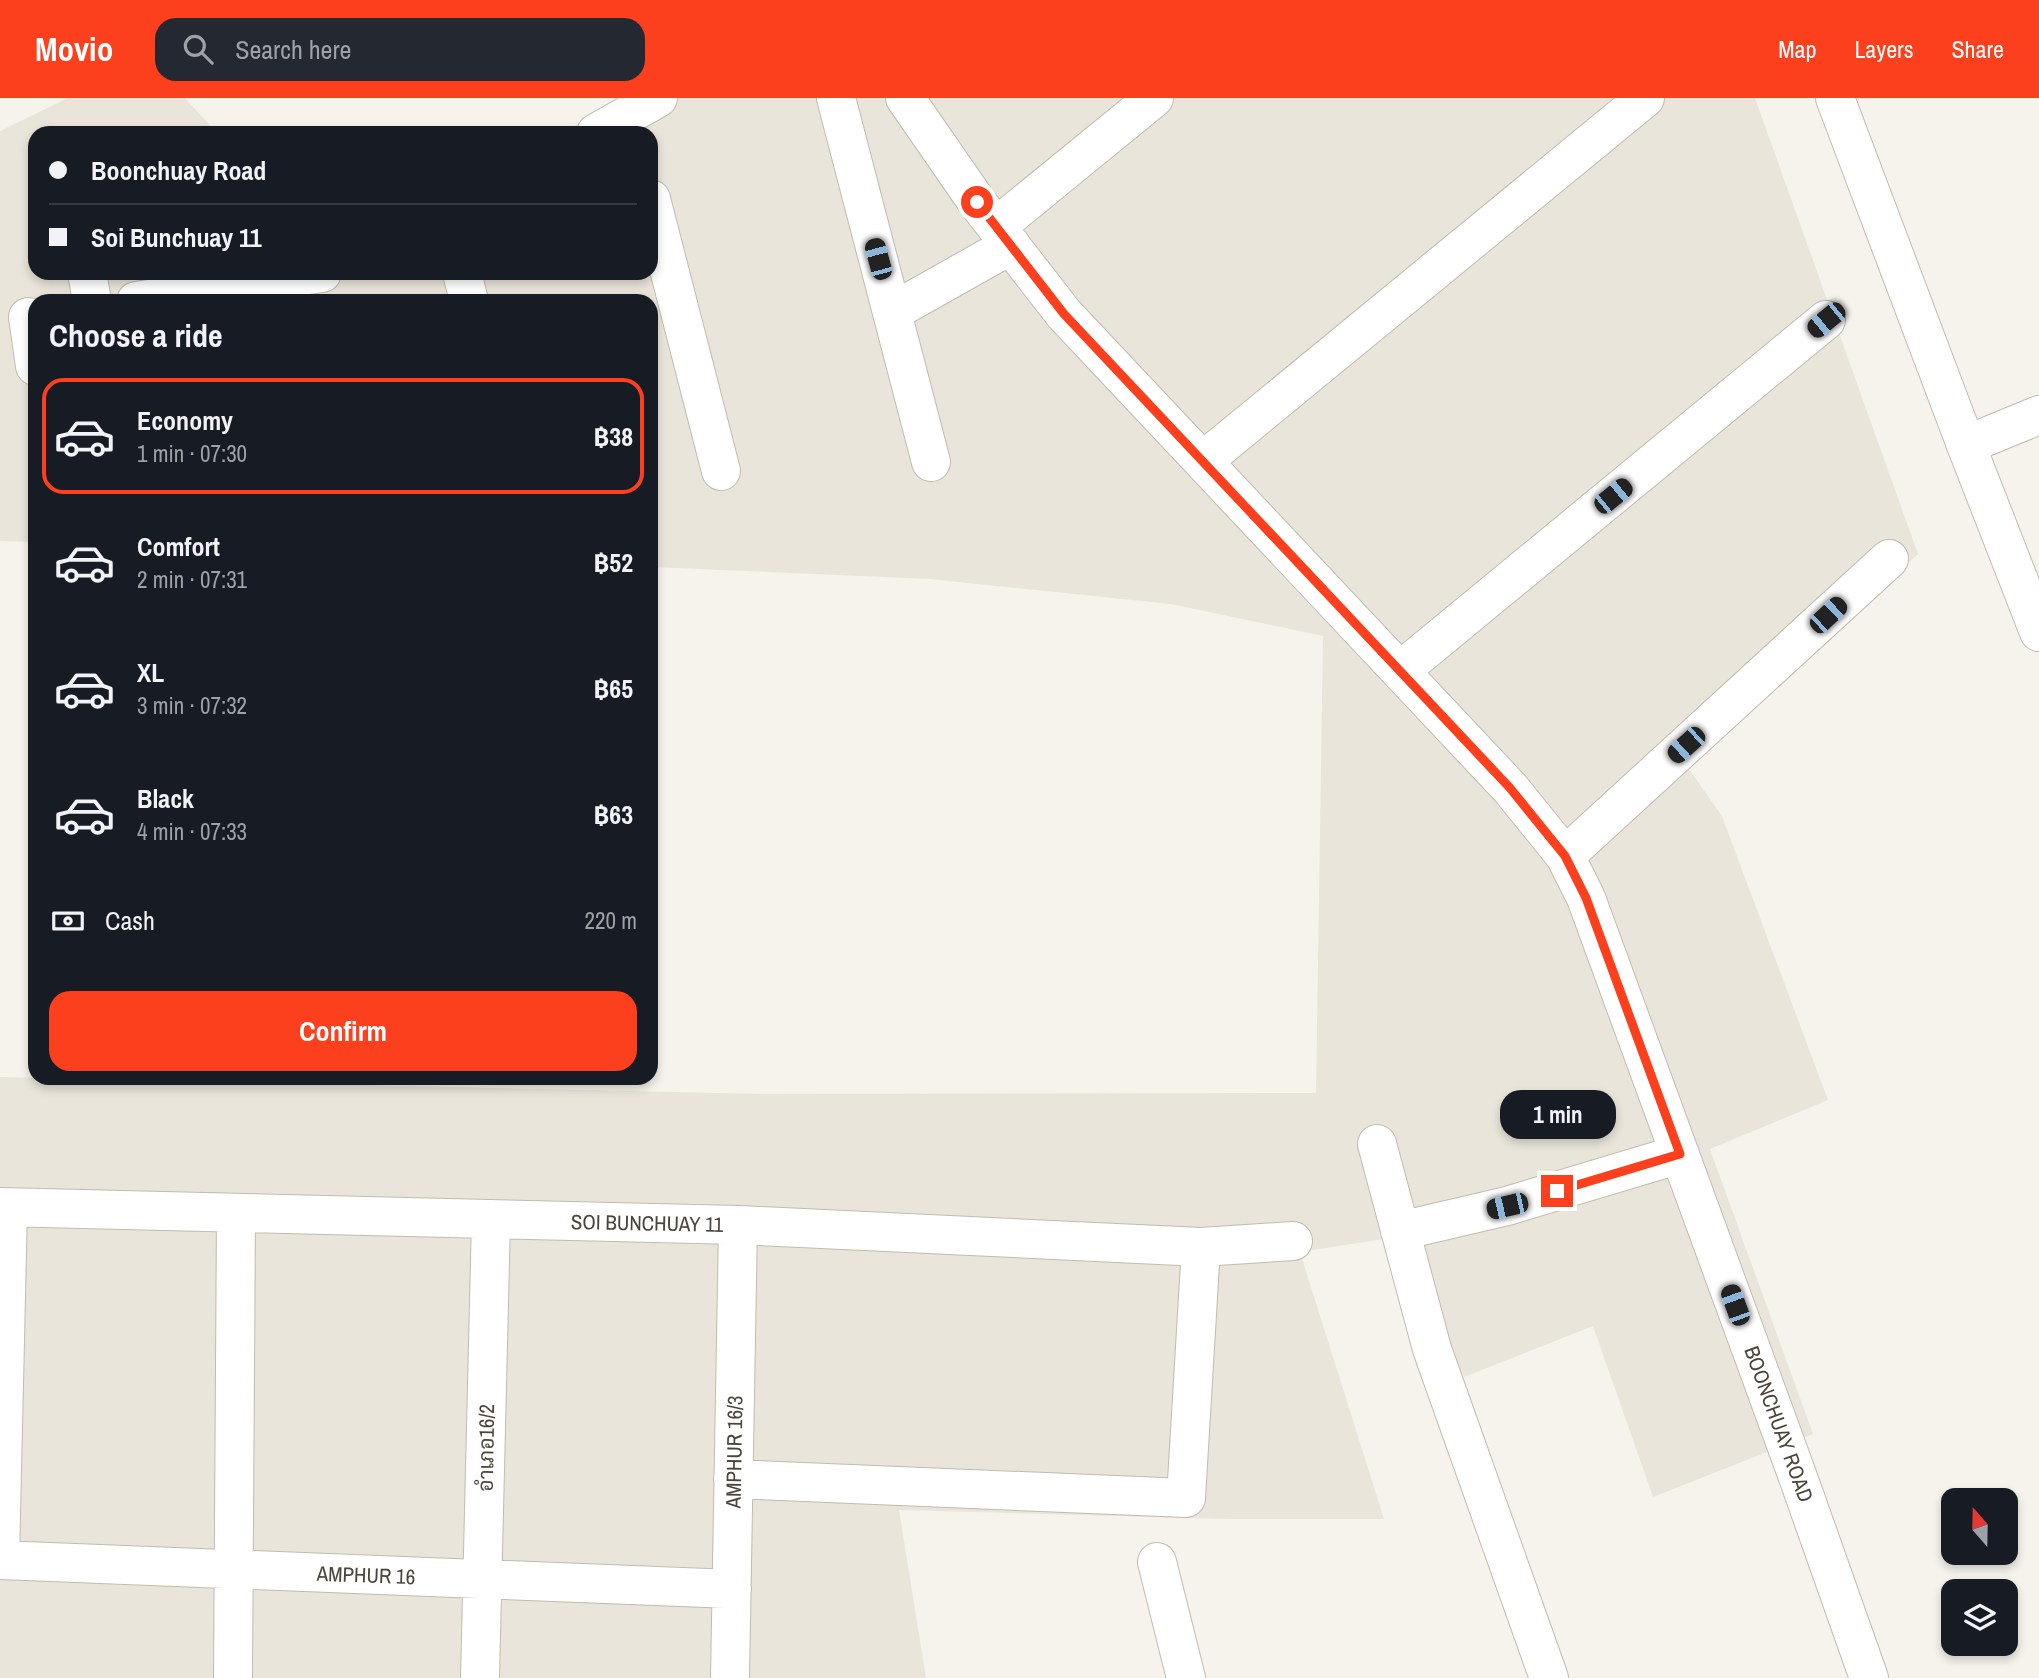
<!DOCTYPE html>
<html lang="en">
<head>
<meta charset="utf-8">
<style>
	:root { --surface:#171b24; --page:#242831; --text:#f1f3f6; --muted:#9ea1a6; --line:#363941; --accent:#fc3f1d }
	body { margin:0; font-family:"Archivo Narrow",Sarabun,sans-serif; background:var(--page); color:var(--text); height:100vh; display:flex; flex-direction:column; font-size:26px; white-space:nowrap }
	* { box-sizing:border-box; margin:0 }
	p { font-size:23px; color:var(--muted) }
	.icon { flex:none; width:38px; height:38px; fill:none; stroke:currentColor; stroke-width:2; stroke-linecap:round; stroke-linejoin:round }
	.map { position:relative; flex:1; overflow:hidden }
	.panel { position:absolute; left:28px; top:196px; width:630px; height:791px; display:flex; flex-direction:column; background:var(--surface); border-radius:21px; box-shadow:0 4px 10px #0003 }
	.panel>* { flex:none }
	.hud { position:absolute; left:28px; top:28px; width:630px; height:154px; border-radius:21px; box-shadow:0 4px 10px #0003; display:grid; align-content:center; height:154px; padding:0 21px; background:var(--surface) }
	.needle { width:46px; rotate:340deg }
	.tools { position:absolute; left:1941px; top:1390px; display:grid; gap:14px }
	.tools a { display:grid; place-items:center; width:77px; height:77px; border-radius:14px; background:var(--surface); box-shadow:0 4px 10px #0003; font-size:35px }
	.end { position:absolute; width:32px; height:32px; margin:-16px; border:9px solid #fc3f1d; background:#fff; box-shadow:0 0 0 4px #fff }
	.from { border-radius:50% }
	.bubble { position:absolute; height:49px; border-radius:21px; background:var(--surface); box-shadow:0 4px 10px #0003; font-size:23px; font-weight:700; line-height:49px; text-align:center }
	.car { position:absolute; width:21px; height:42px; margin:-21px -10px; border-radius:9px; box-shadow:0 0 5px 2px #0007; background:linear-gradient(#222 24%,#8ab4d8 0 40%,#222 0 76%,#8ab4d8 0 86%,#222 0) }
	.hud b { display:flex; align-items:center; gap:24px; height:66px; font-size:26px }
	.hud b+b { border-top:2px solid var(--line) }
	.hud i { width:18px; height:18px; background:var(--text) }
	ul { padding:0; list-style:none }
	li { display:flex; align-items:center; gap:21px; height:116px; margin:0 14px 10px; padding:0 7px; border:4px solid transparent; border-radius:21px }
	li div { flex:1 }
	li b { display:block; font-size:26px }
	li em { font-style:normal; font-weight:700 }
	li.current { border-color:var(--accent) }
	li>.icon { width:63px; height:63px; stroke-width:1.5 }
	h2 { padding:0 21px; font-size:32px; line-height:84px }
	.pay { display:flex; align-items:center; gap:18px; height:77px; padding:0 21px; font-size:26px }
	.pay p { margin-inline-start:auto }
	.button { display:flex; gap:14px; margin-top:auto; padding:14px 21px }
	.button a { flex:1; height:80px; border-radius:21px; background:var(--accent); color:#fff; font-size:28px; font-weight:700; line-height:80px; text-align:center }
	header { display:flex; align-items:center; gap:42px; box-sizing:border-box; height:98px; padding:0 35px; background:var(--accent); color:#fff }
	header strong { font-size:33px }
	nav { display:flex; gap:38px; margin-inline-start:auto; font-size:24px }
	.search { width:490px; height:63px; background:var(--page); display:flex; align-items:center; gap:18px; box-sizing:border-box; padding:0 24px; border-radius:21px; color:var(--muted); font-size:26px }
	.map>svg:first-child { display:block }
	.residential { fill:#eae5da }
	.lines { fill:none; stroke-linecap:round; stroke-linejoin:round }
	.minor-casing { stroke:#c2bbae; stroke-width:40 }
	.minor { stroke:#fff; stroke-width:38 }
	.route { stroke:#fc3f1d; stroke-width:9 }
	.labels { text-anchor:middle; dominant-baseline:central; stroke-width:5; stroke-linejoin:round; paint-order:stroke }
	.street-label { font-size:21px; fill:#4b4439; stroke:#fff }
</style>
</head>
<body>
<header>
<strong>Movio</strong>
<div class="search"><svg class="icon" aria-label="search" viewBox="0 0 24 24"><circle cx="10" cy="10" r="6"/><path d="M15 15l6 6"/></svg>Search here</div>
<nav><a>Map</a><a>Layers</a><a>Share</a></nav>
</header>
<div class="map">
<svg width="2039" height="1580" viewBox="0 0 2039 1580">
	<rect width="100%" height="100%" fill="#f6f3ec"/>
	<!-- residential -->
	<path class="residential" d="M68,0h117l32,35h-182v140h616v-140h-88l60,-35h1132l163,456 -232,211 36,51 106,284 -118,49 103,285 -160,63 -60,-171 -129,51 -67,-140 -97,15 84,267h-158l-327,-9 27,168h-926v-601l763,17 553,-1 7,-457 -152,-32 -241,-25 -279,-12v-266h-616v241l-35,-1v-410z"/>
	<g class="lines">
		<!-- minor casing -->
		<g class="minor-casing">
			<path id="minor" d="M836,0l95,364
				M905,0l72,104 87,112 446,474 55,68 21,42 213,582 70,198
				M1835,0l131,347 73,187
				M596,35l62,-35
				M651,101l70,272
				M996,129l158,-129
				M87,175l5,28
				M462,175l7,28
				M136,203l186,-28
				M892,214l119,-67
				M28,219l7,49
				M1966,347l73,-30
				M1203,363l442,-363
				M1400,573l426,-351
				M1565,758l324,-297
				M1377,1046l55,205 117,329
				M0,1109l738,18 463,22 92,-6
				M1400,1133l107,-25 173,-52
				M733,1381l453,19 15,-251
				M0,1462l732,29
				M0,1462l8,-352
				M1157,1464l29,116
				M233,1580l3,-465
				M480,1580l11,-459
				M730,1580l8,-453"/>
		</g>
		<!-- minor -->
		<use href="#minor" class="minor"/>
	</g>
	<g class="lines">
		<!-- route -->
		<path class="route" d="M977,104l87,112 446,474 55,68 21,42 94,256 -123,37"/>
	</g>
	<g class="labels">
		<!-- street labels -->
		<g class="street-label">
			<text transform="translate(647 1125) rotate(1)">SOI BUNCHUAY 11</text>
			<text transform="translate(1779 1326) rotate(70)">BOONCHUAY ROAD</text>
			<text transform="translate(486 1350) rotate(-89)">อำเภอ16/2</text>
			<text transform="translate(734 1354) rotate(-89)">AMPHUR 16/3</text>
			<text transform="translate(366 1477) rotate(2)">AMPHUR 16</text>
		</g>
	</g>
</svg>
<div class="tools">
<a><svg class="needle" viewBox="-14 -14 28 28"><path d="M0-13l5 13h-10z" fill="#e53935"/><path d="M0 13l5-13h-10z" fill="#9ea1a6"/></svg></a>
<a><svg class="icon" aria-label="layers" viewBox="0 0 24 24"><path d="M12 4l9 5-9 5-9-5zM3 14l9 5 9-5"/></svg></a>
</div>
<i class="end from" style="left:977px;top:104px"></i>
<i class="end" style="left:1557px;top:1093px"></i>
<div class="bubble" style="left:1500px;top:992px;width:116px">1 min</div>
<i class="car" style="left:878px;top:161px;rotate:345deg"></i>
<i class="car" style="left:1826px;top:222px;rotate:231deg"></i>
<i class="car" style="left:1613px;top:398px;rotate:51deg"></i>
<i class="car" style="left:1828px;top:517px;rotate:47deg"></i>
<i class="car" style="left:1686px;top:647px;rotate:228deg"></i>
<i class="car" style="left:1507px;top:1108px;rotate:257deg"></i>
<i class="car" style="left:1735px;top:1207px;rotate:340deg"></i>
<div class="hud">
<b><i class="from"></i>Boonchuay Road</b>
<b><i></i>Soi Bunchuay 11</b>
</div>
<section class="panel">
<h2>Choose a ride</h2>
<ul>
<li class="current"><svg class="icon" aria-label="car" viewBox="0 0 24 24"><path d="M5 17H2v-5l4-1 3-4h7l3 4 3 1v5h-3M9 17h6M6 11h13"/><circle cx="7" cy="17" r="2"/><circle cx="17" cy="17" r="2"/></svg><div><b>Economy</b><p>1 min · 07:30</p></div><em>฿38</em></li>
<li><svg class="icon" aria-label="car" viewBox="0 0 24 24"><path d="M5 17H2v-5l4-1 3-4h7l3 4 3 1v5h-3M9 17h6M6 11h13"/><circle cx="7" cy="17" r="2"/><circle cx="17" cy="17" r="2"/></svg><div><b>Comfort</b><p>2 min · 07:31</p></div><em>฿52</em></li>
<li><svg class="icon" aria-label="car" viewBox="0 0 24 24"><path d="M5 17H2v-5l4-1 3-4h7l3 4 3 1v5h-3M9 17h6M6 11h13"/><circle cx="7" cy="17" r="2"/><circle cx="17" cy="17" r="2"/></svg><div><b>XL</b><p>3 min · 07:32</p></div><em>฿65</em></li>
<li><svg class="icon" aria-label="car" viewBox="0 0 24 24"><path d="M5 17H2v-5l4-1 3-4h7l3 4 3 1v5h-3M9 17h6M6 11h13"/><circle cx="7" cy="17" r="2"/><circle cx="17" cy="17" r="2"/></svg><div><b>Black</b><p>4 min · 07:33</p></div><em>฿63</em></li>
</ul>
<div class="pay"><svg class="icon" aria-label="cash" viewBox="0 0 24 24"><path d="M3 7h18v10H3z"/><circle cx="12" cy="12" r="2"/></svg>Cash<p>220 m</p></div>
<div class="button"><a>Confirm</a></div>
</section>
</div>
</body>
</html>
